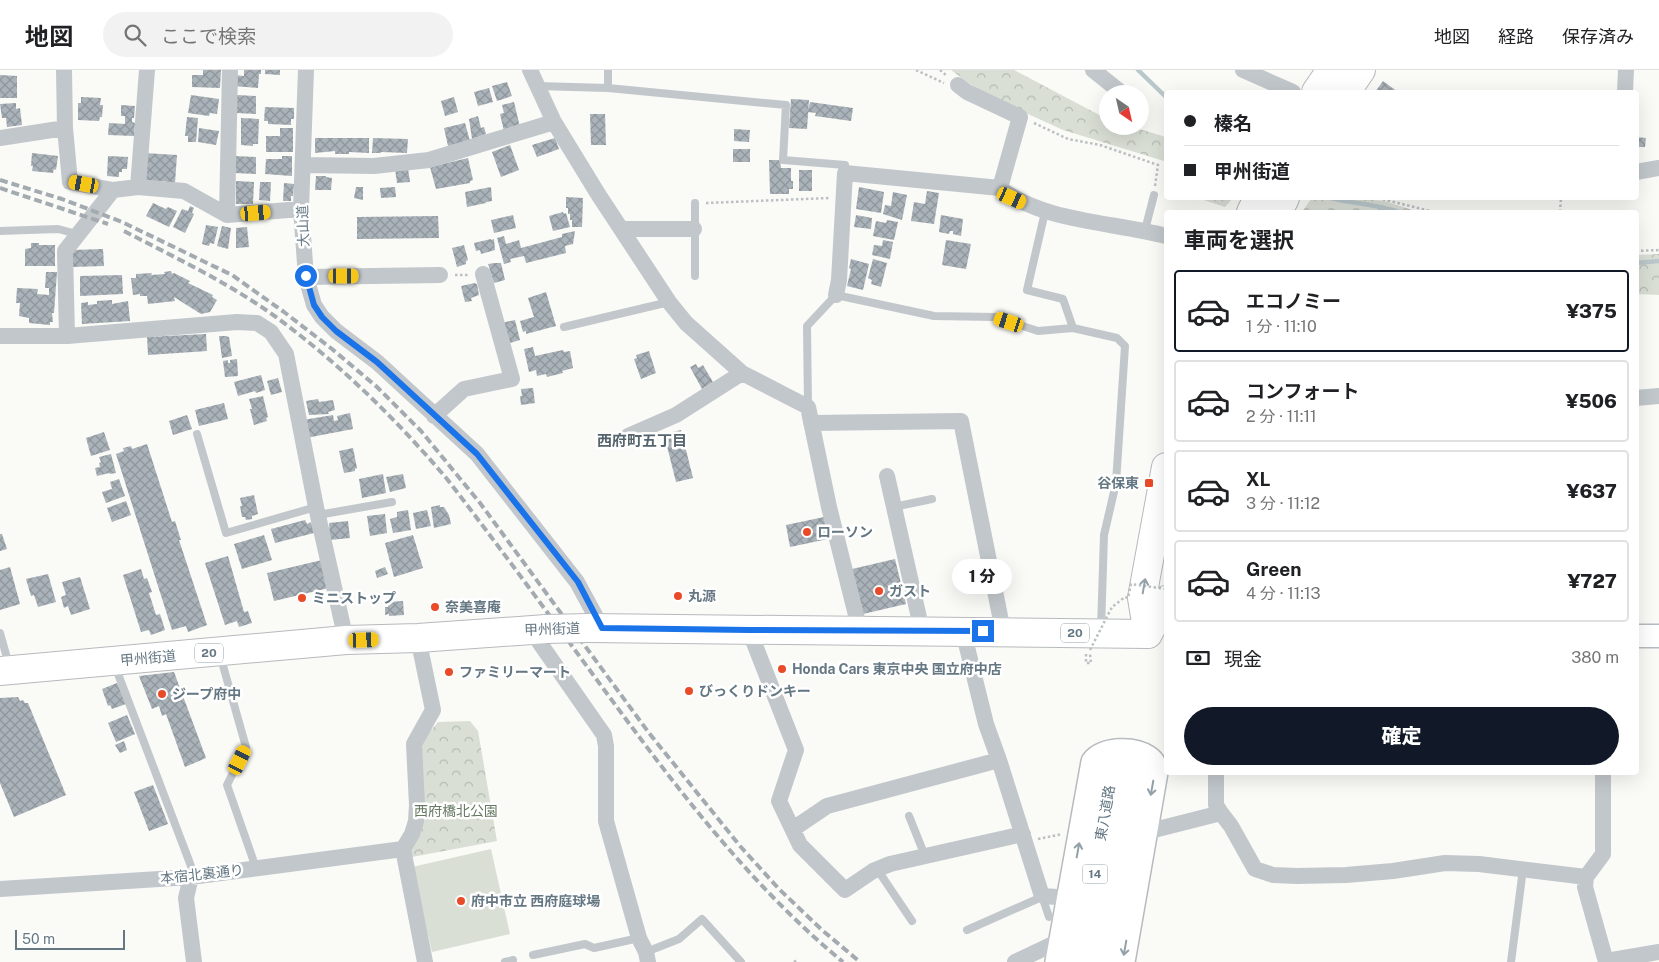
<!DOCTYPE html>
<html lang="ja">
<head>
<meta charset="utf-8">
<style>
	:root { --surface:#fff; --page:#f2f2f2; --text:#202124; --muted:#757577; --line:#e0e0e0; --accent:#111827 }
	body { margin:0; font-family:"Public Sans","Noto Sans JP",sans-serif; background:var(--page); color:var(--text); height:100vh; display:flex; flex-direction:column; font-size:19px; white-space:nowrap }
	* { box-sizing:border-box; margin:0 }
	p { font-size:16px; color:var(--muted) }
	.icon { flex:none; width:28px; height:28px; fill:none; stroke:currentColor; stroke-width:2; stroke-linecap:round; stroke-linejoin:round }
	.map { position:relative; flex:1; overflow:hidden }
	.panel { position:absolute; left:1164px; top:140px; width:475px; height:565px; display:flex; flex-direction:column; background:var(--surface); border-radius:5px; box-shadow:0 5px 20px #0002 }
	.panel>* { flex:none }
	.hud { position:absolute; left:1164px; top:20px; width:475px; height:110px; border-radius:5px; box-shadow:0 5px 20px #0002; display:grid; align-content:center; height:110px; padding:0 20px; background:var(--surface) }
	.needle { width:32px; rotate:146deg }
	.tools { position:absolute; left:1099px; top:15px; display:grid; gap:10px }
	.tools a { display:grid; place-items:center; width:50px; height:50px; border-radius:50%; background:var(--surface); box-shadow:0 5px 20px #0002; font-size:25px }
	.scale { position:absolute; left:15px; bottom:12px; width:110px; box-sizing:border-box; padding-left:5px; border:2px solid #647783; border-top:0; font-size:14px; line-height:18px; white-space:nowrap; color:#647783; -webkit-text-stroke:4px #fff; paint-order:stroke }
	.end { position:absolute; width:22px; height:22px; margin:-11px; border:6px solid #1a73e8; background:#fff; box-shadow:0 0 0 2px #fff }
	.from { border-radius:50% }
	.bubble { position:absolute; height:35px; border-radius:18px; background:var(--surface); box-shadow:0 5px 20px #0002; font-size:16px; font-weight:800; line-height:35px; text-align:center }
	.car { position:absolute; width:15px; height:30px; margin:-15px -8px; border-radius:6px; box-shadow:0 0 4px 1px #0007; background:linear-gradient(#f5c518 24%,#345 0 40%,#f5c518 0 76%,#345 0 86%,#f5c518 0) }
	.hud b { display:flex; align-items:center; gap:18px; height:48px; font-size:19px }
	.hud b+b { border-top:1px solid var(--line) }
	.hud i { width:12px; height:12px; background:var(--text) }
	ul { padding:0; list-style:none }
	li { display:flex; align-items:center; gap:15px; height:82px; margin:0 10px 8px; padding:0 10px; border:2px solid var(--line); border-radius:5px }
	li div { flex:1 }
	li b { display:block; font-size:19px }
	li em { font-style:normal; font-weight:800 }
	li.selected { border-color:var(--accent) }
	li>.icon { width:45px; height:45px; stroke-width:1.5 }
	h2 { padding:0 20px; font-size:22px; line-height:60px }
	.pay { display:flex; align-items:center; gap:12px; height:55px; padding:0 20px; font-size:19px }
	.pay p { margin-inline-start:auto }
	.action { display:flex; gap:10px; margin-top:auto; padding:10px 20px }
	.action a { flex:1; height:58px; border-radius:30px; background:var(--accent); color:#fff; font-size:20px; font-weight:800; line-height:58px; text-align:center }
	header { display:flex; align-items:center; gap:30px; box-sizing:border-box; height:70px; padding:0 25px; background:var(--surface); border-bottom:1px solid var(--line) }
	header strong { font-size:24px }
	nav { display:flex; gap:28px; margin-inline-start:auto; font-size:18px }
	.search { width:350px; height:45px; background:var(--page); display:flex; align-items:center; gap:12px; box-sizing:border-box; padding:0 18px; border-radius:28px; color:var(--muted); font-size:19px }
	.map>svg:first-child { display:block }
	.grass { fill:#dadfd6 }
	.forest { fill:url(#forest-crowns) }
	.lines { fill:none; stroke-linecap:round; stroke-linejoin:round }
	.stream { stroke:#bac8cb; stroke-width:4.5 }
	.building { fill:url(#building-cross-hatch) }
	.secondary-casing { stroke:#b5bbc0; stroke-width:25 }
	.primary-casing { stroke:#b6bbbf; stroke-width:28 }
	.highway-casing { stroke:#b6babd; stroke-width:30 }
	.path { stroke:#bcc0c2; stroke-width:2.5; stroke-dasharray:2.5 2.5; stroke-linecap:butt }
	.lane { stroke:#c2c7cb; stroke-width:8 }
	.street { stroke:#c2c7cb; stroke-width:16 }
	.secondary { stroke:#fff; stroke-width:22 }
	.primary { stroke:#fff; stroke-width:25 }
	.highway { stroke:#fff; stroke-width:28 }
	.rail { stroke:#a3abb1; stroke-width:4; stroke-dasharray:8 4; stroke-linecap:butt }
	.highway-bridge-casing { stroke:#b6babd; stroke-width:30; stroke-linecap:butt }
	.path-bridge { stroke:#bcc0c2; stroke-width:2.5; stroke-dasharray:2.5 2.5; stroke-linecap:butt }
	.highway-bridge { stroke:#fff; stroke-width:28 }
	.oneway { stroke:#92a0a8 }
	.route { stroke:#1a73e8; stroke-width:6 }
	.poi-dot { fill:#e94a28; stroke:#fff; stroke-width:2 }
	.labels { text-anchor:middle; dominant-baseline:central; stroke-width:5; stroke-linejoin:round; paint-order:stroke }
	.shield { fill:#fff; stroke:#92a0a8; stroke-width:1 }
	.shield-label { font-size:12px; font-weight:bold; fill:#647783 }
	.street-label { font-size:14px; fill:#647783; stroke:#fff }
	.poi-label { font-size:14px; font-weight:bold; fill:#647783; stroke:#fff; text-anchor:start }
	.park-label { font-size:14px; fill:#687a63; stroke:#fff }
	.neighbourhood-label { font-size:15px; font-weight:bold; fill:#56656e; stroke:#fff }
</style>
</head>
<body>
<header>
<strong>地図</strong>
<div class="search"><svg class="icon" aria-label="search" viewBox="0 0 24 24"><circle cx="10" cy="10" r="6"/><path d="M15 15l6 6"/></svg>ここで検索</div>
<nav><a>地図</a><a>経路</a><a>保存済み</a></nav>
</header>
<div class="map">
<svg width="1659" height="892" viewBox="0 0 1659 892">
	<defs>
		<pattern id="forest-crowns" width="20" height="18" patternUnits="userSpaceOnUse" patternTransform="scale(1.25)"><rect width="20" height="18" fill="#dadfd6"/><path d="M2 6a3 3 0 1 1 6 0M12 15a3 3 0 1 1 6 0" fill="none" stroke="#b4bab3"/></pattern>
		<pattern id="building-cross-hatch" width="8" height="8" patternUnits="userSpaceOnUse" patternTransform="scale(1.25)"><rect width="8" height="8" fill="#aab3b9"/><path d="M0 0l8 8M0 8l8-8" fill="none" stroke="#8e969c"/></pattern>
	</defs>
	<rect width="100%" height="100%" fill="#fafaf7"/>
	<!-- grass -->
	<path class="grass" d="M491,779l19,85 -78,18 -20,-85z"/>
	<!-- forest -->
	<path class="forest" d="M951,0h63l93,49 1,7h21l37,11v49l-2,-1v-24l-101,-31 -79,-36z
		M1198,128h35l-8,9z
		M1335,128h18l31,3 35,11h-117l9,-13z
		M1659,184v41l-23,-1v-39z
		M470,651l8,10 19,110 -85,16 -3,-4 6,-110 18,-15 5,-6z"/>
	<g class="lines">
		<!-- stream -->
		<path class="stream" d="M1138,0l28,27
			M1331,128c23,6 46,6 68,14
			M1636,193l23,-2"/>
	</g>
	<!-- building -->
	<path class="building" d="M203,0h18l-1,18 -28,-1v-12h11z
		M244,0h17v4h-2l-1,14 -26,-2 1,-11 11,1z
		M265,0h15v5l-15,-1z
		M0,5l17,1v22h-17z
		M1383,11l15,11h-23z
		M507,12l5,14 -15,5 -5,-15z
		M489,18l4,14 -15,4 -4,-14z
		M191,25l28,4 -2,15 -7,-1 -1,3 -21,-3z
		M237,25l19,1v18l-20,-1z
		M81,27l20,1 -1,7h3l-1,12h-2l-1,4 -21,-1v-17h3z
		M454,27l4,15 -13,4 -4,-15z
		M791,29l18,1 -2,29 -18,-1z
		M514,32l6,25 -16,4 -4,-17 4,-1 -2,-8z
		M810,32l43,6 -2,13 -36,-5 1,-3 -8,-1z
		M16,33v6l4,-1 2,17 -15,2 -1,-9h-4l-2,-14z
		M121,35l14,1 -1,12h-2v4l3,1 -1,13 -26,-1 1,-12 16,1v-8h-4z
		M265,37l29,1v11h-3v6l-23,-1v-3h-4z
		M590,44h15l1,31h-15z
		M478,46l3,12 3,-1 2,7 -14,5 -3,-20z
		M187,47l11,1 -2,24h-8v-6h-3z
		M241,48l18,1 -1,25h-5v2l-12,-1z
		M465,53l5,18 -22,5 -4,-18z
		M199,58l20,3 -3,14 -18,-3z
		M280,58h13v24h-27v-16h14z
		M734,59l16,1 -1,12 -15,-1z
		M1636,67l10,1 -1,9h-9z
		M315,68h54v15l-20,-1v2h-14v-3l-20,2z
		M373,68l35,1 -1,14 -26,-1v1h-9z
		M555,68l4,11 -22,8 -5,-12z
		M510,75l9,25 -18,7 -9,-25z
		M733,79h17v13h-17z
		M32,83l26,3 -2,14 -2,-1 -1,4 -21,-2 1,-5h-2z
		M144,83l33,2 -2,28h-10v-2h-23z
		M108,86l20,1 -1,12h-5v3h-3v5l-12,-1z
		M235,86l21,1v17l-22,-1z
		M282,86h10v20l-27,-2 1,-15h16z
		M468,88l5,22 -3,1v2l-34,6 -6,-22z
		M769,90h11l1,8h10v13h2v8h-4v5h-19z
		M408,98l2,14 -13,1 -2,-14z
		M799,100h13v21h-13z
		M316,106h10v1l6,1 -1,12h-16z
		M236,111l18,1 -1,22h-17z
		M260,112h11l-1,19 -11,-1z
		M284,113l10,1 -1,12h-2v5h-8z
		M356,117h7v13l-9,-2z
		M395,117l1,10 -15,1 -1,-10z
		M491,117l1,14 -6,1v1l-19,4 -2,-15z
		M859,117l25,5 -3,21 -25,-4z
		M927,121l12,2 -5,31 -23,-3 3,-19 11,2z
		M893,122l14,3 -5,25 -19,-6 2,-9 6,1z
		M566,127l17,1 -1,29h-10v-7h-2v-6h-2v-6h-2z
		M153,133l13,6 2,-2 9,4 -8,16 -23,-11z
		M190,136l4,2 -2,5 2,1 -9,19 -12,-6 9,-18 6,2z
		M563,142l1,2 2,-1 4,14 -17,4 -4,-15z
		M513,145l3,13 -22,5 -3,-13z
		M856,145l16,3 -1,11 -17,-2z
		M941,145l22,4 -2,17 -8,-2v-3h-3l-1,3 -10,-2z
		M438,146l1,22 -82,1v-22z
		M887,150l11,2 -4,18 -21,-4 3,-15 10,2z
		M206,155l12,2 -4,17 -4,-1 -1,3 -7,-2z
		M222,156l9,2 -3,21 -11,-3z
		M247,157l2,20 -13,1v-20z
		M575,161l-2,13 -8,2 1,7 -40,10 -2,-7 -14,3 1,3 -7,2 -7,-26 7,-2 2,8 13,-4 2,8 41,-11v-3z
		M491,169v1l3,-1 1,11 -14,4 -1,-4 -4,1 -2,-8z
		M883,170l10,2 -3,17 -18,-4 2,-10 8,1z
		M946,170l25,4 -5,25 -24,-4z
		M31,173h8v2h16v21h-30v-17l6,-1z
		M464,175l4,15 -2,1v3l-9,3 -5,-19z
		M103,179l1,17 -32,1v-17z
		M851,189l18,5 -6,26 -16,-4 4,-17 -2,-1z
		M873,189l14,4 -6,24 -10,-3 1,-4 -4,-2z
		M495,193h6l4,17 -11,3 -6,-19z
		M171,201l1,3 2,-1 16,8 -2,2 25,12 -1,2 5,3 -7,12 -9,2 -27,-17 1,4 -27,3 -1,-8h-7v-2l-7,1 -2,-17h5v-4l16,-1 -1,2 14,-1 -1,-2z
		M46,202h11l-3,41h-2l1,9h-3v3l-21,-2v-5l-10,-2 1,-13h-4l1,-15 21,1 -1,5 12,1v-7h-4z
		M122,205l1,19 -43,2v-20z
		M475,213l1,1h1l2,11 -8,3 1,3 -7,1 -4,-16z
		M546,222l10,34 -30,8v-3l-3,1 -3,-11 14,-4 -6,-19z
		M112,230v4l16,-3 2,20 -48,3 -1,-21 7,-1v3l9,-1v-3z
		M515,250l5,20 -10,3 -1,-4h-4l-4,-16z
		M206,264l1,17 -59,4 -1,-18z
		M219,266h6l4,1 3,19 -10,2z
		M533,277l2,9 28,-6 1,2 6,-1 3,17 -11,3 1,2 -16,4 -1,-3 -9,2 -1,-6 -7,2 -5,-23z
		M649,281l7,22 -15,6 -7,-20 3,-1 -1,-3z
		M237,289l1,17 -13,1 -2,-16 5,-1v3h2v-3z
		M696,294l2,4 5,-3 10,17 -11,7 -12,-22z
		M261,305l4,15 -9,3 -1,-2 -17,5 -4,-14z
		M278,308l4,14 -11,3 -4,-14z
		M533,318l2,15 -14,2 -1,-9h2l-1,-7z
		M263,326l5,21 -2,1 1,3 -13,4 -4,-16h2l-3,-10z
		M318,329l1,3 14,-2 2,10 -7,2 1,2 -20,1 -3,-14z
		M224,333l4,16 -29,7 -4,-16z
		M350,343l3,16 -47,9 -3,-18 30,-5 1,6 4,-1 -1,-4z
		M187,345l5,14 -19,6 -4,-14z
		M681,360l12,48 -17,4 -12,-48z
		M104,362l6,18 -19,6 -5,-18z
		M147,374l25,78 3,-1 6,19h-2l28,85 -19,7 -2,-6 -14,4 -56,-176 8,-3 -1,-3 8,-2 1,3z
		M353,378l4,20 -2,1v2l-11,2 -5,-22z
		M111,384l5,19 -6,1 -1,-1 -12,3 -2,-8 5,-1 -1,-4 2,-1 -2,-5z
		M383,404l3,19 -24,5 -3,-19z
		M403,404l3,14 -16,4 -4,-15z
		M119,409l6,17 -19,7 -4,-11 10,-3 -2,-7z
		M254,425l4,19 -6,2v3l-6,1 -1,-3h-3l-2,-11h2l-2,-8z
		M126,431l5,14 -19,7 -5,-14z
		M440,435v2h4l5,8 2,9 -17,4 -3,-21z
		M408,440l3,20 -18,3 -3,-14 7,-2v-5z
		M427,440l4,16 -15,3 -3,-16z
		M385,444l2,19 -17,3 -3,-20z
		M824,447l4,22 -38,8 -4,-22z
		M305,450l2,4 4,-2 3,11 -39,10 -4,-14z
		M348,451l2,17 -20,2 -1,-17z
		M0,464h2l5,15 -7,2z
		M264,465l8,25 -30,9 -8,-25z
		M413,465l10,33 -29,9 -9,-34z
		M228,486l16,56 4,-1 4,12 -13,4 -2,-6 -12,4 -20,-62z
		M895,489l11,45 -43,10 -11,-45z
		M322,490l7,28 -55,13 -7,-28z
		M10,497l10,37 -20,6v-40z
		M385,497l3,7 -11,4 -2,-7z
		M141,499l3,10 3,-1 5,14 -3,1 7,22 4,-1 5,16 -14,5 -2,-5 -8,2 -18,-57z
		M48,504l8,28 -18,5 -4,-12 -3,1 -5,-17z
		M80,507l10,32 -19,6 -3,-9 -4,2 -3,-11 5,-2 -4,-13z
		M403,531l1,14 -15,1v-2l-4,1v-8h3v-5z
		M174,602l32,86 -21,9 -19,-53 -4,2 -3,-10 -7,3 -13,-33z
		M117,613l9,21 -14,5 -2,-4 -2,1 -6,-17z
		M18,627l2,4 3,-1 2,3h3l38,92 -52,22 -14,-34v-85z
		M127,645l8,19 -19,8 -8,-19z
		M124,671l3,9 -7,3 -5,-8z
		M153,715l15,39 -19,7 -15,-39z"/>
	<g class="lines">
		<!-- secondary casing -->
		<g class="secondary-casing">
			<path id="secondary" d="M1636,566h23"/>
		</g>
		<!-- primary casing -->
		<g class="primary-casing">
			<path id="primary" d="M1058,892l36,-200c11,-13 40,-13 53,-4 6,4 7,8 8,14l-33,190
				M1079,892l37,-210
				M1100,892l37,-208"/>
		</g>
		<!-- highway casing -->
		<g class="highway-casing">
			<path id="highway" d="M1316,22l15,-22
				M1346,22l15,-22
				M1251,142l7,-14
				M1278,142l7,-14
				M589,558l559,6
				M1148,564l-6,-36 24,-131
				M1148,564l18,-34
				M0,601l346,-31 72,-2 128,-9"/>
		</g>
		<!-- path -->
		<path class="path" d="M916,0l28,13
			M940,0l7,6
			M1034,53l34,16 32,6 58,20 -3,21
			M1378,128l56,14
			M706,133l124,-5
			M1560,142l1,-14
			M1636,181l23,-1
			M455,205h14
			M604,376l11,-5
			M1086,584v9h5l-1,-9
			M1038,769l24,-5
			M794,892l4,-3"/>
		<!-- lane -->
		<path class="lane" d="M608,0v18
			M537,16l71,2 178,17 -3,55 62,5v8
			M695,133v73
			M1045,142l-18,78 36,9 10,29 44,10 8,8 -9,137 -12,52 -3,94
			M1145,160l9,-35
			M0,161l58,-2 19,5
			M564,257l105,-25
			M808,337l-1,-81 29,-31 98,21 61,1 43,14 35,-3
			M197,364l29,99 90,-26
			M894,437l38,-8
			M318,445l74,-13
			M0,563l9,32
			M220,585l26,92 -19,38 29,83
			M115,596l76,200v11
			M909,746l16,40
			M877,799l35,52
			M967,860l77,-34v6l5,15
			M646,882l33,-13 23,-20 39,43
			M533,885l52,-11 9,4 45,-10
			M505,892l8,-2
			M1511,892l12,-93"/>
		<!-- street -->
		<path class="street" d="M64,0l1,58 5,54 43,8
			M306,0l-5,139 5,68 8,28 8,12 14,14 41,31 100,92 100,128 25,46
			M530,0l24,52 44,72 71,108 17,21 56,50 66,34 21,100 31,124
			M1093,0l30,24
			M1243,0l50,22
			M958,15l9,7 53,25 -20,71
			M1625,22l1,-22
			M0,68l65,-10
			M303,95l71,1 55,-6 125,-38
			M1636,102l23,-4
			M138,117l9,-117
			M227,145l3,-145
			M621,159h73
			M306,207l134,-2
			M836,225l3,-15 6,-107 155,15c43,34 113,34 166,48
			M0,266h67l170,-14 20,1 14,9 15,22 30,153 30,133
			M67,266l-2,-85 48,-61 25,-3 46,4 43,24 74,-6
			M1636,328l23,-2
			M434,346l30,-27 48,-10 -29,-105
			M811,353l150,-2 42,210
			M628,366l48,-21 66,-42
			M887,406l35,155
			M530,559l74,106 2,11v75l33,117 7,14 2,10
			M749,560l47,120 -17,51 21,44 45,45 28,-19 17,-7 133,-30
			M963,561l23,93 13,36 42,133 3,3 25,2
			M418,568l15,72 -19,34 3,61 -1,16 -4,13 -9,15 22,113
			M1216,702v33l5,8
			M1603,702v82l-17,23 -1,10 21,75
			M793,759l34,-23 172,-46
			M1145,759l9,1 67,-17 10,13 24,43 18,6 24,1 49,-1 47,-4 52,-8 34,1 107,13
			M191,807l-5,21 8,64
			M0,819l191,-12 212,-28
			M1606,891l53,-9
			M1015,892l36,-17 9,2"/>
		<!-- secondary -->
		<use href="#secondary" class="secondary"/>
		<!-- primary -->
		<use href="#primary" class="primary"/>
		<!-- highway -->
		<use href="#highway" class="highway"/>
		<!-- rail -->
		<path class="rail" d="M0,110l62,19 60,23 110,53 52,37 48,37 45,38 44,44 59,72 169,230 91,113 39,43 43,41 38,32
			M0,118l108,36
			M124,161c52,27 105,52 152,86 64,47 120,102 171,162 55,71 108,144 161,216 71,96 143,191 235,267"/>
		<!-- highway-bridge casing -->
		<g class="highway-bridge-casing">
			<path id="highway-bridge" d="M546,559l43,-1"/>
		</g>
		<!-- path-bridge -->
		<path class="path-bridge" d="M1090,580l22,-43 13,-10 3,1 3,-14 35,5"/>
		<!-- highway-bridge -->
		<use href="#highway-bridge" class="highway-bridge"/>
	</g>
	<!-- one-way arrows -->
	<defs><path id="oneway-shaft" d="M-6 0H5M1.5-3L5.5 0L1.5 3" fill="none" stroke-width="1.6" stroke-linecap="round" stroke-linejoin="round" transform="scale(1.25)"/></defs>
	<g class="oneway">
		<use href="#oneway-shaft" transform="translate(1144 516) rotate(-80)"/>
		<use href="#oneway-shaft" transform="translate(1152 718) rotate(100)"/>
		<use href="#oneway-shaft" transform="translate(1078 780) rotate(-80)"/>
		<use href="#oneway-shaft" transform="translate(1125 878) rotate(100)"/>
	</g>
	<g class="lines">
		<!-- route -->
		<path class="route" d="M306,206l8,29 8,12 14,14 41,31 100,92 101,128 24,46 147,2 234,1"/>
	</g>
	<!-- markers -->
	<g class="poi-dot">
		<rect x="1144" y="408" width="10" height="10" rx="2.5"/>
		<circle cx="807" cy="462" r="5"/>
		<circle cx="879" cy="521" r="5"/>
		<circle cx="678" cy="526" r="5"/>
		<circle cx="302" cy="528" r="5"/>
		<circle cx="435" cy="537" r="5"/>
		<circle cx="782" cy="599" r="5"/>
		<circle cx="449" cy="602" r="5"/>
		<circle cx="689" cy="621" r="5"/>
		<circle cx="162" cy="624" r="5"/>
		<circle cx="461" cy="831" r="5"/>
	</g>
	<g class="labels">
		<!-- shield labels -->
		<g class="shield">
			<rect x="1061" y="553.5" width="28" height="19" rx="4"/>
			<rect x="195" y="573.5" width="28" height="19" rx="4"/>
			<rect x="1082.5" y="794.5" width="25" height="19" rx="4"/>
		</g>
		<g class="shield-label">
			<text x="1075" y="563">20</text>
			<text x="209" y="583">20</text>
			<text x="1095" y="804">14</text>
		</g>
		<!-- street labels -->
		<g class="street-label">
			<text transform="translate(303 156) rotate(-92)">大山道</text>
			<text transform="translate(552 559) rotate(-2)">甲州街道</text>
			<text transform="translate(148 588) rotate(-5)">甲州街道</text>
			<text transform="translate(1105 743) rotate(-80)">東八道路</text>
			<text transform="translate(202 804) rotate(-6)">本宿北裏通り</text>
		</g>
		<!-- poi labels -->
		<g class="poi-label">
			<text x="1139" y="413" text-anchor="end">谷保東</text>
			<text x="817" y="462">ローソン</text>
			<text x="889" y="521">ガスト</text>
			<text x="688" y="526">丸源</text>
			<text x="312" y="528">ミニストップ</text>
			<text x="445" y="537">奈美喜庵</text>
			<text x="792" y="599">Honda Cars 東京中央 国立府中店</text>
			<text x="459" y="602">ファミリーマート</text>
			<text x="699" y="621">びっくりドンキー</text>
			<text x="172" y="624">ジープ府中</text>
			<text x="471" y="831">府中市立 西府庭球場</text>
		</g>
		<!-- park labels -->
		<g class="park-label">
			<text x="456" y="741">西府橋北公園</text>
		</g>
		<!-- neighbourhood labels -->
		<g class="neighbourhood-label">
			<text x="642" y="370">西府町五丁目</text>
		</g>
	</g>
</svg>
<div class="tools">
<a><svg class="needle" viewBox="-14 -14 28 28"><path d="M0-13l5 13h-10z" fill="#e53935"/><path d="M0 13l5-13h-10z" fill="#757577"/></svg></a>
</div>
<div class="scale">50 m</div>
<i class="end from" style="left:306px;top:206px"></i>
<i class="end" style="left:983px;top:561px"></i>
<div class="bubble" style="left:952px;top:489px;width:60px">1 分</div>
<i class="car" style="left:84px;top:114px;rotate:280deg"></i>
<i class="car" style="left:1012px;top:128px;rotate:114deg"></i>
<i class="car" style="left:256px;top:143px;rotate:85deg"></i>
<i class="car" style="left:344px;top:206px;rotate:90deg"></i>
<i class="car" style="left:1009px;top:252px;rotate:288deg"></i>
<i class="car" style="left:364px;top:570px;rotate:88deg"></i>
<i class="car" style="left:240px;top:690px;rotate:26deg"></i>
<div class="hud">
<b><i class="from"></i>榛名</b>
<b><i></i>甲州街道</b>
</div>
<section class="panel">
<h2>車両を選択</h2>
<ul>
<li class="selected"><svg class="icon" aria-label="car" viewBox="0 0 24 24"><path d="M5 17H2v-5l4-1 3-4h7l3 4 3 1v5h-3M9 17h6M6 11h13"/><circle cx="7" cy="17" r="2"/><circle cx="17" cy="17" r="2"/></svg><div><b>エコノミー</b><p>1 分 · 11:10</p></div><em>¥375</em></li>
<li><svg class="icon" aria-label="car" viewBox="0 0 24 24"><path d="M5 17H2v-5l4-1 3-4h7l3 4 3 1v5h-3M9 17h6M6 11h13"/><circle cx="7" cy="17" r="2"/><circle cx="17" cy="17" r="2"/></svg><div><b>コンフォート</b><p>2 分 · 11:11</p></div><em>¥506</em></li>
<li><svg class="icon" aria-label="car" viewBox="0 0 24 24"><path d="M5 17H2v-5l4-1 3-4h7l3 4 3 1v5h-3M9 17h6M6 11h13"/><circle cx="7" cy="17" r="2"/><circle cx="17" cy="17" r="2"/></svg><div><b>XL</b><p>3 分 · 11:12</p></div><em>¥637</em></li>
<li><svg class="icon" aria-label="car" viewBox="0 0 24 24"><path d="M5 17H2v-5l4-1 3-4h7l3 4 3 1v5h-3M9 17h6M6 11h13"/><circle cx="7" cy="17" r="2"/><circle cx="17" cy="17" r="2"/></svg><div><b>Green</b><p>4 分 · 11:13</p></div><em>¥727</em></li>
</ul>
<div class="pay"><svg class="icon" aria-label="cash" viewBox="0 0 24 24"><path d="M3 7h18v10H3z"/><circle cx="12" cy="12" r="2"/></svg>現金<p>380 m</p></div>
<div class="action"><a>確定</a></div>
</section>
</div>
</body>
</html>
